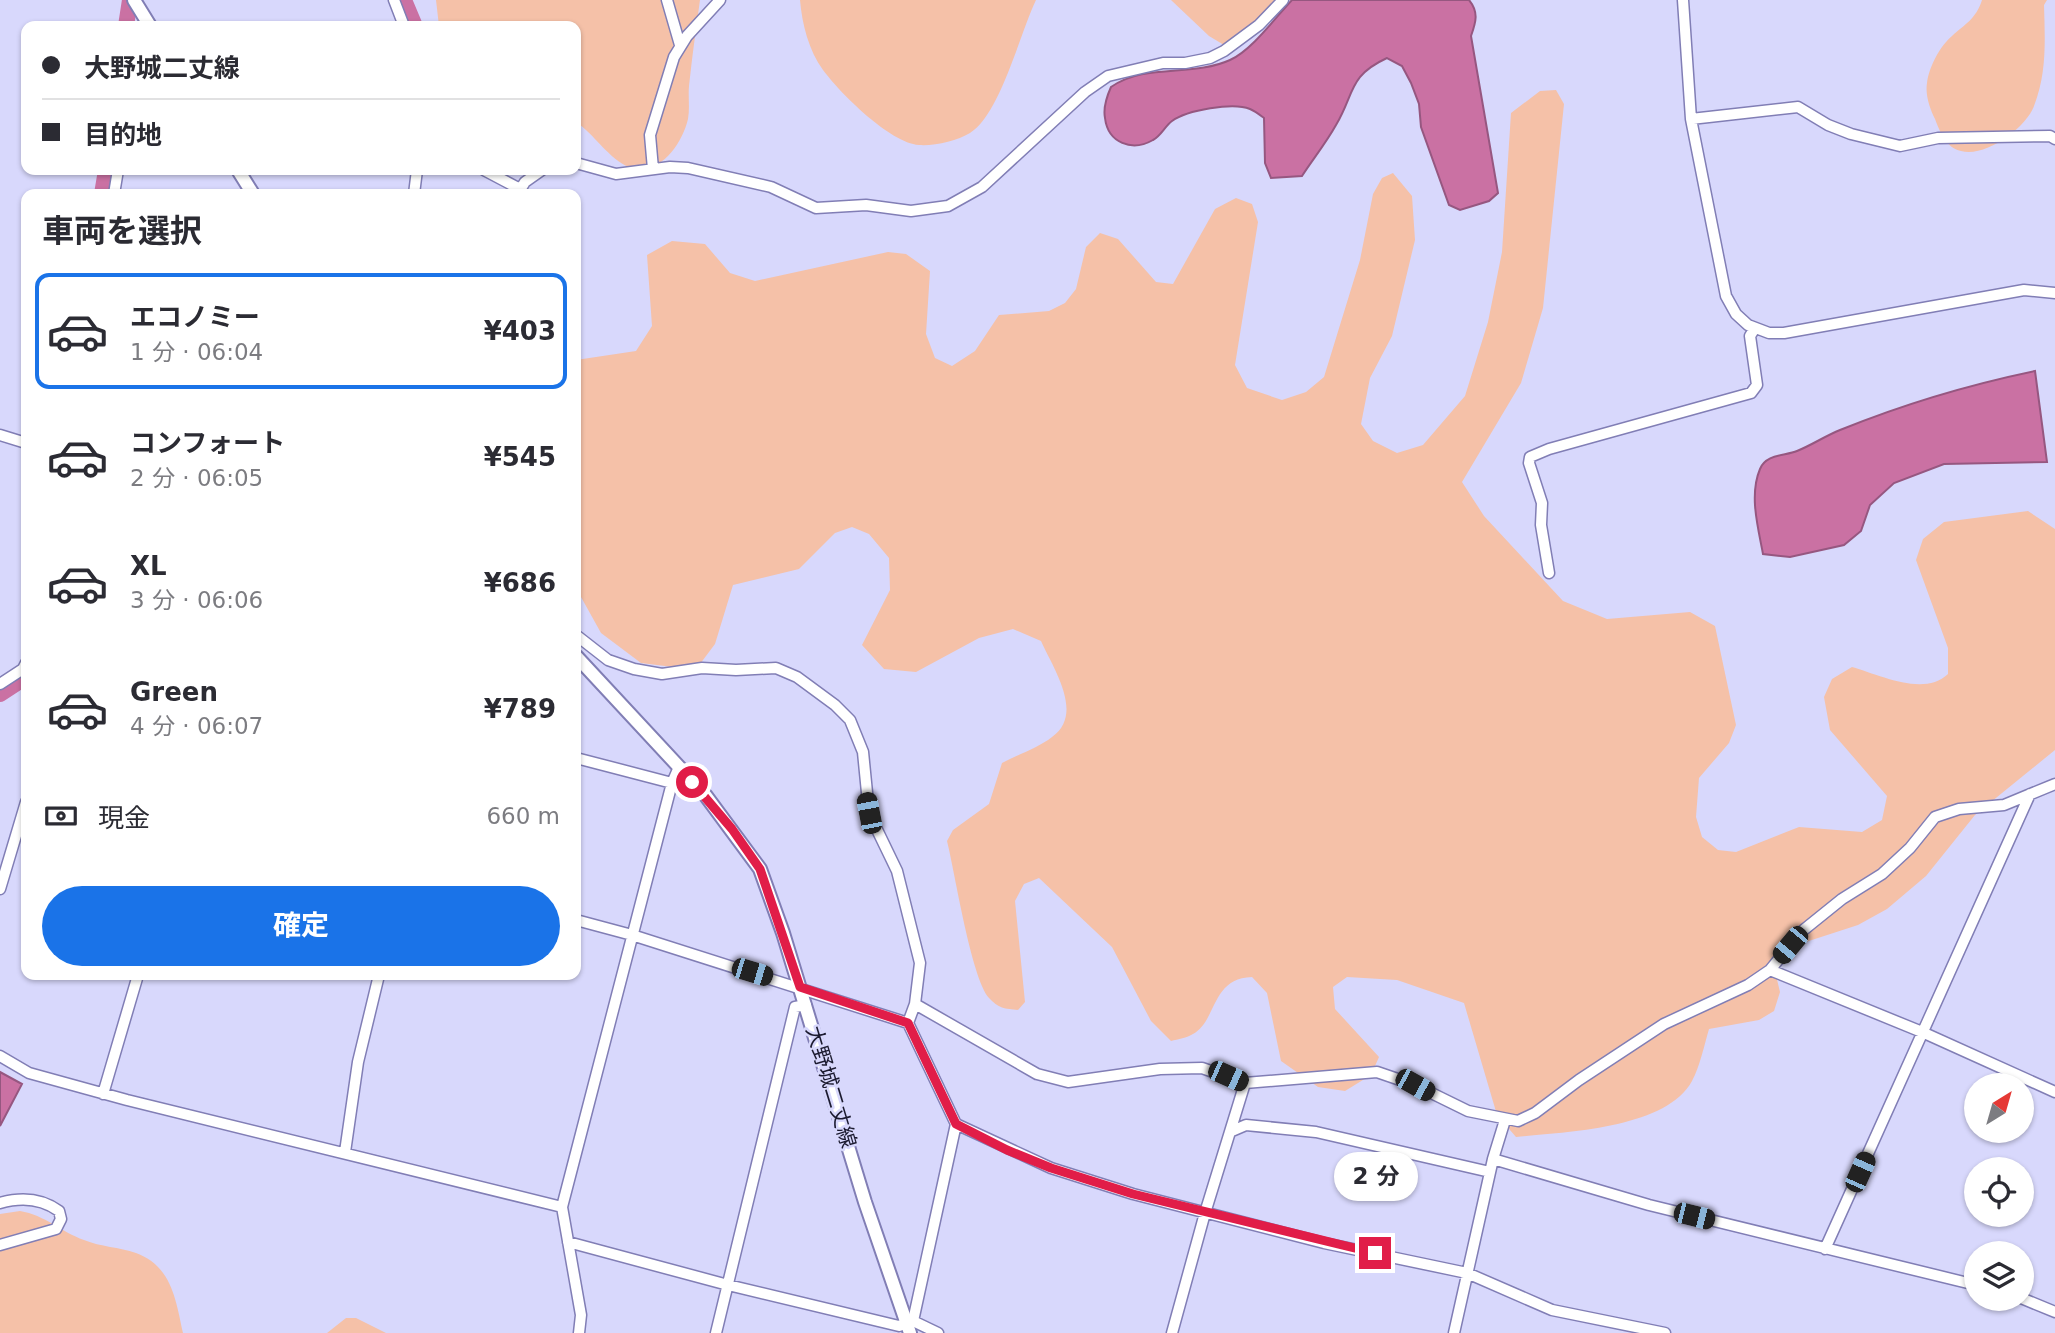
<!DOCTYPE html>
<html lang="ja">
<head>
<meta charset="utf-8">
<style>
	:root { --surface:#fff; --page:#f2f2f3; --text:#2b2b33; --muted:#7c7c81; --line:#e1e1e2; --accent:#1a73e8 }
	body { margin:0; font-family:"DejaVu Sans","Noto Sans JP",sans-serif; background:var(--page); color:var(--text); height:100vh; display:flex; flex-direction:column; font-size:26px; white-space:nowrap }
	* { box-sizing:border-box; margin:0 }
	p { font-size:23px; color:var(--muted) }
	.icon { flex:none; width:38px; height:38px; fill:none; stroke:currentColor; stroke-width:2; stroke-linecap:round; stroke-linejoin:round }
	.map { position:relative; flex:1; overflow:hidden }
	.details { position:absolute; left:21px; top:189px; width:560px; height:791px; display:flex; flex-direction:column; background:var(--surface); border-radius:14px; box-shadow:0 2px 5px #0004 }
	.details>* { flex:none }
	.guide { position:absolute; left:21px; top:21px; width:560px; height:154px; border-radius:14px; box-shadow:0 2px 5px #0004; display:grid; align-content:center; height:154px; padding:0 21px; background:var(--surface) }
	.needle { width:46px; rotate:37deg }
	.buttons { position:absolute; left:1964px; top:1073px; display:grid; gap:14px }
	.buttons a { display:grid; place-items:center; width:70px; height:70px; border-radius:50%; background:var(--surface); box-shadow:0 2px 5px #0004; font-size:35px }
	.end { position:absolute; width:32px; height:32px; margin:-16px; border:9px solid #e11d48; background:#fff; box-shadow:0 0 0 4px #fff }
	.from { border-radius:50% }
	.bubble { position:absolute; height:49px; border-radius:24px; background:var(--surface); box-shadow:0 2px 5px #0004; font-size:23px; font-weight:700; line-height:49px; text-align:center }
	.car { position:absolute; width:21px; height:42px; margin:-21px -10px; border-radius:9px; box-shadow:0 0 5px 2px #0007; background:linear-gradient(#222 24%,#8ab4d8 0 40%,#222 0 76%,#8ab4d8 0 86%,#222 0) }
	.guide b { display:flex; align-items:center; gap:24px; height:66px; font-size:26px }
	.guide b+b { border-top:2px solid var(--line) }
	.guide i { width:18px; height:18px; background:var(--text) }
	ul { padding:0; list-style:none }
	li { display:flex; align-items:center; gap:21px; height:116px; margin:0 14px 10px; padding:0 7px; border:4px solid transparent; border-radius:14px }
	li div { flex:1 }
	li b { display:block; font-size:26px }
	li em { font-style:normal; font-weight:700 }
	li.active { border-color:var(--accent) }
	li>.icon { width:63px; height:63px; stroke-width:1.5 }
	h2 { padding:0 21px; font-size:32px; line-height:84px }
	.pay { display:flex; align-items:center; gap:18px; height:77px; padding:0 21px; font-size:26px }
	.pay p { margin-inline-start:auto }
	.action { display:flex; gap:14px; margin-top:auto; padding:14px 21px }
	.action a { flex:1; height:80px; border-radius:42px; background:var(--accent); color:#fff; font-size:28px; font-weight:700; line-height:80px; text-align:center }
	.map>svg:first-child { display:block }
	.green { fill:#f5c1a8 }
	.water { fill:#ca71a3; stroke:#965780; stroke-width:2 }
	.lines { fill:none; stroke-linecap:round; stroke-linejoin:round }
	.river { stroke:#ca71a3; stroke-width:16 }
	.minor-casing { stroke:#817eb5; stroke-width:13 }
	.major-casing { stroke:#817eb5; stroke-width:16 }
	.minor { stroke:#fff; stroke-width:10 }
	.major { stroke:#fff; stroke-width:12 }
	.route { stroke:#e11d48; stroke-width:9 }
	.labels { text-anchor:middle; dominant-baseline:central; stroke-width:5; stroke-linejoin:round; paint-order:stroke }
	.street-label { font-size:21px; fill:#1b1a2f; stroke:#d8d8fc }
</style>
</head>
<body>
<div class="map">
<svg width="2055" height="1333" viewBox="0 0 2055 1333">
	<rect width="100%" height="100%" fill="#d8d8fc"/>
	<!-- green -->
	<path class="green" d="M436,0h264c-4,29 -8,57 -11,86 -1,11 1,22 -1,33 -6,25 -29,59 -59,48 -19,-7 -35,-33 -53,-45v-96h-137z
		M800,0h236c-16,33 -36,115 -66,133 -13,8 -35,13 -51,12 -29,-2 -79,-52 -96,-75 -14,-19 -21,-46 -23,-70z
		M1171,0h106c-13,17 -31,37 -53,45l-15,-9z
		M1982,0h65l-3,5c1,35 3,68 -10,101 -8,22 -49,52 -73,45 -15,-3 -21,-19 -26,-32 -5,-10 -10,-24 -8,-36 2,-16 13,-37 25,-47 13,-12 24,-17 30,-36z
		M1556,90l8,14 -21,204 -22,75 -59,99 22,34 79,85 44,18 83,-7 25,14 21,99 -7,18 -30,35 -3,39 6,20 16,13 18,2 63,-25 63,5 20,-12 5,-24 -57,-66 -6,-33 8,-18 20,-12c28,8 72,30 96,7v-26l-32,-88 7,-21 21,-17 84,-11 27,18v221l-80,65 -49,61 -39,33 -29,16 -80,26 -5,12 7,29 -6,19 -15,9 -50,9c-5,17 -9,37 -17,52 -26,48 -128,51 -176,56l-19,-22 -33,-112 -67,-23 -50,-3 -14,10 2,22 44,48 -8,18 -26,16 -27,-4 -37,-26 -14,-68 -15,-16c-41,1 -35,44 -59,57 -6,4 -15,5 -22,7l-20,-20 -39,-74 -73,-69 -15,6 -9,17 10,101 -7,8c-13,-1 -20,-2 -29,-12 -18,-21 -34,-125 -42,-157l6,-11 36,-26 13,-41c17,-9 36,-15 50,-26 33,-23 1,-69 -11,-96l-28,-12 -34,9 -63,34 -32,-3 -22,-24 28,-55 -1,-32 -20,-24 -17,-7 -17,6 -36,36 -66,16 -18,59 -15,20 -27,3 -32,-4 -40,-30 -25,-45v-228l60,-9 16,-25 -5,-71 25,-14 33,3 25,29 25,8 133,-29 18,2 24,17 -4,63 9,24 17,8 23,-15 24,-36 50,-4 16,-8 11,-14 10,-42 14,-14 18,6 38,43 17,2 42,-75 21,-11 16,6 6,18 -23,143 12,23 35,12 24,-8 18,-15 36,-117 13,-66 9,-16 11,-5 19,23 3,44 -23,96 -22,42 -9,46 12,17 24,12 26,-8 42,-49 23,-74 14,-70 9,-139 29,-22z
		M20,1211c25,4 41,21 64,29 17,7 35,7 52,13 36,13 40,48 47,80h-183v-119z
		M346,1318h10l30,15h-59z"/>
	<!-- water -->
	<path class="water" d="M1292,0h177c10,12 7,22 2,36l27,157 -9,8 -29,9 -11,-5 -28,-78 -2,-23 -8,-21 -9,-17 -15,-8c-39,18 -32,35 -51,67 -10,18 -23,34 -34,51l-31,2 -6,-15 -1,-45c-4,-3 -9,-7 -14,-9 -17,-7 -63,1 -78,12 -7,5 -11,15 -19,19 -21,12 -45,3 -48,-22 -2,-10 2,-22 6,-31 34,-24 82,-10 119,-27 22,-10 45,-42 62,-60z
		M2035,371l12,91 -103,2 -50,19 -24,22 -9,26 -17,14 -54,12 -27,-3c-5,-27 -14,-59 -3,-85 6,-15 25,-13 37,-18 15,-6 28,-15 43,-21 64,-26 128,-45 195,-59z
		M0,1072l22,12 -22,42z"/>
	<g class="lines">
		<!-- river -->
		<path class="river" d="M404,0l11,26
			M126,26l4,-26
			M102,194l4,-24
			M0,694l26,-17"/>
		<!-- minor casing -->
		<g class="minor-casing">
			<path id="minor" d="M394,0l10,26
				M667,0l13,45
				M1683,0l8,119 35,177 10,18 12,11 21,8h15l240,-43 31,3
				M1691,119l107,-12 30,18 23,9 49,12 38,-8 112,-2 5,3
				M576,163l40,11 54,-7 18,1 83,19 45,21 50,-3 45,6 37,-5 34,-19 103,-95 23,-16 55,-13h22l25,-5 14,-7 35,-26 24,-25
				M653,169l-3,-34 24,-78 13,-21 33,-36
				M484,170l36,19
				M518,193l7,-11 17,-12
				M114,194l4,-24
				M414,194l3,-24
				M0,435l26,8
				M1549,573l-8,-48 1,-22 -13,-40 1,-6 19,-8 202,-56 6,-8 -7,-49 5,-8
				M576,635l32,25 26,9 28,5 40,-6 34,2 40,-2 21,9 38,28 15,15 13,32 6,61 28,58 23,92 -5,41 -7,19
				M0,684l23,-15 3,-6
				M576,758l96,25
				M0,889l26,-87
				M1770,970l152,62 133,60
				M915,1004l122,70 31,8 92,-13 42,-1 43,15 132,-11 38,13 53,26 50,10 17,-8 44,-33 85,-56 84,-39 22,-15 31,-38 41,-33 40,-25 28,-26 25,-31 24,-8 45,-4 51,-21
				M0,1056l29,17 98,27 435,107
				M103,1094l35,-119
				M956,1124l95,44 82,26 191,49 143,30 85,37 113,23
				M1232,1131l14,-6 70,7 174,40
				M345,1152l13,-90 21,-87
				M1493,1159l156,46 327,80
				M0,1203c21,-6 41,-5 59,8l2,8 -5,10 -56,16
				M568,1242l160,43 171,41 14,-5 43,-197 -48,-101 -276,-88 -56,-15
				M1825,1249l205,-455
				M2021,1298l34,14
				M913,1321l25,12
				M579,1333l2,-18 -19,-108 110,-424 7,-16
				M716,1333l79,-326 11,-2
				M1172,1333l33,-120 40,-130
				M1454,1333l39,-174 12,-39"/>
		</g>
		<!-- major casing -->
		<g class="major-casing">
			<path id="major" d="M134,0l16,26
				M238,170l15,24
				M576,656l130,140 54,73 23,64 82,269 45,131"/>
		</g>
		<!-- minor -->
		<use href="#minor" class="minor"/>
		<!-- major -->
		<use href="#major" class="major"/>
	</g>
	<g class="lines">
		<!-- route -->
		<path class="route" d="M692,782l40,47 28,40 40,118 108,36 48,101 51,26 44,18 82,26 242,59"/>
	</g>
	<g class="labels">
		<!-- street labels -->
		<g class="street-label">
			<text transform="translate(831 1087) rotate(73)">大野城二丈線</text>
		</g>
	</g>
</svg>
<div class="buttons">
<a><svg class="needle" viewBox="-14 -14 28 28"><path d="M0-13l5 13h-10z" fill="#e53935"/><path d="M0 13l5-13h-10z" fill="#7c7c81"/></svg></a>
<a><svg class="icon" aria-label="locate" viewBox="0 0 24 24"><circle cx="12" cy="12" r="6"/><path d="M12 2v4M12 18v4M2 12h4M18 12h4"/></svg></a>
<a><svg class="icon" aria-label="layers" viewBox="0 0 24 24"><path d="M12 4l9 5-9 5-9-5zM3 14l9 5 9-5"/></svg></a>
</div>
<i class="end from" style="left:692px;top:782px"></i>
<i class="end" style="left:1375px;top:1253px"></i>
<div class="bubble" style="left:1334px;top:1152px;width:84px">2 分</div>
<i class="car" style="left:869px;top:813px;rotate:349deg"></i>
<i class="car" style="left:1790px;top:945px;rotate:220deg"></i>
<i class="car" style="left:752px;top:972px;rotate:107deg"></i>
<i class="car" style="left:1228px;top:1076px;rotate:114deg"></i>
<i class="car" style="left:1415px;top:1085px;rotate:119deg"></i>
<i class="car" style="left:1860px;top:1172px;rotate:24deg"></i>
<i class="car" style="left:1694px;top:1216px;rotate:104deg"></i>
<div class="guide">
<b><i class="from"></i>大野城二丈線</b>
<b><i></i>目的地</b>
</div>
<section class="details">
<h2>車両を選択</h2>
<ul>
<li class="active"><svg class="icon" aria-label="car" viewBox="0 0 24 24"><path d="M5 17H2v-5l4-1 3-4h7l3 4 3 1v5h-3M9 17h6M6 11h13"/><circle cx="7" cy="17" r="2"/><circle cx="17" cy="17" r="2"/></svg><div><b>エコノミー</b><p>1 分 · 06:04</p></div><em>¥403</em></li>
<li><svg class="icon" aria-label="car" viewBox="0 0 24 24"><path d="M5 17H2v-5l4-1 3-4h7l3 4 3 1v5h-3M9 17h6M6 11h13"/><circle cx="7" cy="17" r="2"/><circle cx="17" cy="17" r="2"/></svg><div><b>コンフォート</b><p>2 分 · 06:05</p></div><em>¥545</em></li>
<li><svg class="icon" aria-label="car" viewBox="0 0 24 24"><path d="M5 17H2v-5l4-1 3-4h7l3 4 3 1v5h-3M9 17h6M6 11h13"/><circle cx="7" cy="17" r="2"/><circle cx="17" cy="17" r="2"/></svg><div><b>XL</b><p>3 分 · 06:06</p></div><em>¥686</em></li>
<li><svg class="icon" aria-label="car" viewBox="0 0 24 24"><path d="M5 17H2v-5l4-1 3-4h7l3 4 3 1v5h-3M9 17h6M6 11h13"/><circle cx="7" cy="17" r="2"/><circle cx="17" cy="17" r="2"/></svg><div><b>Green</b><p>4 分 · 06:07</p></div><em>¥789</em></li>
</ul>
<div class="pay"><svg class="icon" aria-label="cash" viewBox="0 0 24 24"><path d="M3 7h18v10H3z"/><circle cx="12" cy="12" r="2"/></svg>現金<p>660 m</p></div>
<div class="action"><a>確定</a></div>
</section>
</div>
</body>
</html>
